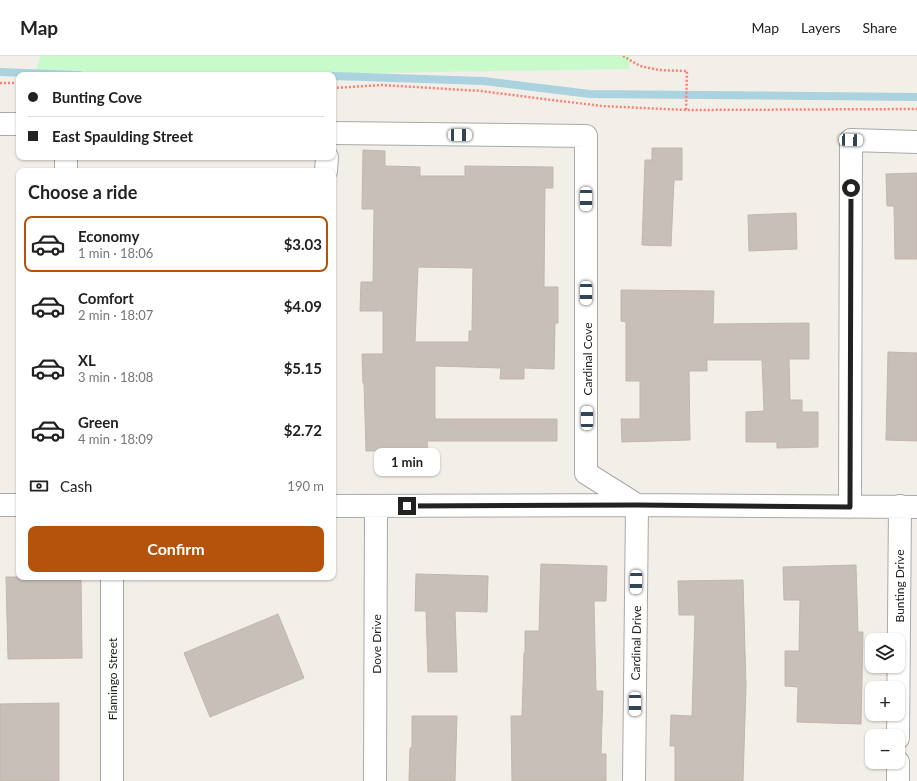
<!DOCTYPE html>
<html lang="en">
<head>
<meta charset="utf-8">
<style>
	:root { --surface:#fff; --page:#f6f6f6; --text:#222; --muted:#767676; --line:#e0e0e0; --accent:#b45309 }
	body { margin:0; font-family:Lato,sans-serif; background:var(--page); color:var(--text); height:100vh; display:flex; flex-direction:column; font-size:15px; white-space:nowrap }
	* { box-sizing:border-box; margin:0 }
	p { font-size:13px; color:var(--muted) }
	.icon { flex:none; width:22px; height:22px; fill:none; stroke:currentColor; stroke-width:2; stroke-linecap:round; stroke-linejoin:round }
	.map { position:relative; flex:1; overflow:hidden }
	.side { position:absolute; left:16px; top:112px; width:320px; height:412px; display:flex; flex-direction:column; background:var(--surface); border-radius:8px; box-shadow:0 1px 3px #0004 }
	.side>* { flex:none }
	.banner { position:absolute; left:16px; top:16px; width:320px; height:88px; border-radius:8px; box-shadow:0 1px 3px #0004; display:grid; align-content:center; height:88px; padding:0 12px; background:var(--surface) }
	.buttons { position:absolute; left:865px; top:577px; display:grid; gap:8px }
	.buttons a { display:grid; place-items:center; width:40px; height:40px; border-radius:8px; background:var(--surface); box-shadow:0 1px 3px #0004; font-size:20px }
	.end { position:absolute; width:18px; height:18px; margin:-9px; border:5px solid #222; background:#fff; box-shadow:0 0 0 2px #fff }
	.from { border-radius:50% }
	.bubble { position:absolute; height:28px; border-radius:8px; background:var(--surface); box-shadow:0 1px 3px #0004; font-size:13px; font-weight:700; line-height:28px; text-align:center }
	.car { position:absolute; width:12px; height:24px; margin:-12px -6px; border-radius:5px; box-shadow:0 0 3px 1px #0007; background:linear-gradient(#fff 24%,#345 0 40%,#fff 0 76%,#345 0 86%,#fff 0) }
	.banner b { display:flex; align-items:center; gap:14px; height:38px; font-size:15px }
	.banner b+b { border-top:1px solid var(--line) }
	.banner i { width:10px; height:10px; background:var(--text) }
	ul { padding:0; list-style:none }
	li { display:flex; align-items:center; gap:12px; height:56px; margin:0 8px 6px; padding:0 4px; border:2px solid transparent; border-radius:8px }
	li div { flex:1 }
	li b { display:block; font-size:15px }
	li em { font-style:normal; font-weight:700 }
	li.active { border-color:var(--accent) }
	li>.icon { width:36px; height:36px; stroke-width:1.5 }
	h2 { padding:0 12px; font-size:18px; line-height:48px }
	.pay { display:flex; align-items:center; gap:10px; height:44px; padding:0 12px; font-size:15px }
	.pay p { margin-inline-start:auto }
	.primary-button { display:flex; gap:8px; margin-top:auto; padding:8px 12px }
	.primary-button a { flex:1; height:46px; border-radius:8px; background:var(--accent); color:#fff; font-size:16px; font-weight:700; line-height:46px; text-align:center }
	header { display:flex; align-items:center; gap:24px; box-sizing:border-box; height:56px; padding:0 20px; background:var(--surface); border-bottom:1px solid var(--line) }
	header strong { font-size:19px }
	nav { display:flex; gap:22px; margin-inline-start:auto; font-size:14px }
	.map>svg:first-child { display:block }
	.park { fill:#c8facc }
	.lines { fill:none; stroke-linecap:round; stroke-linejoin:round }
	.stream { stroke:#aad3df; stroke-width:8 }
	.building { fill:#c7bfb8; stroke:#c4b6ab; fill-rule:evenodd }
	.minor-casing { stroke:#a9a9a9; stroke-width:24 }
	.path { stroke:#fa8072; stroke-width:2.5; stroke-dasharray:2 2; stroke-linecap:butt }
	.minor { stroke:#fff; stroke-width:22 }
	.route { stroke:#222; stroke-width:5 }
	.labels { text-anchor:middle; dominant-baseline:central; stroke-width:3; stroke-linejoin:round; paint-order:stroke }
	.street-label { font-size:12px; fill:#222; stroke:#fff }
</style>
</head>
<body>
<header>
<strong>Map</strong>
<nav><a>Map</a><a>Layers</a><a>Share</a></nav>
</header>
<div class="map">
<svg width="917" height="725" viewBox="0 0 917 725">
	<rect width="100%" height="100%" fill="#f2efe9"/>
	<!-- park -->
	<path class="park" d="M40,0h590l-1,13 -381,6h-213z"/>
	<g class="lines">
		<!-- stream -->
		<path class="stream" d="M0,16l79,3
			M333,20l151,5 106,13 327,3"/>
	</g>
	<!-- building -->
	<path class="building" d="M652,92h30v32h-8l-3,66 -29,-1 3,-85h7z
		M363,94l22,1v15l35,1v9h45v-10l88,1v21h-8l-1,99h14v36h-3l-1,46 -30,-1v11h-24l1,-11 -66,-2v53h122v22h-130l1,9 -62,1 -2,-68h-1l-1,-29h21v-43h-23l1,-29h12l1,-73h-12zM418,211l55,1 -1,63h-3v11h-54z
		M917,117v86h-22l-1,-53h-7l-1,-32z
		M796,157l1,36 -48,2 -1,-36z
		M621,234l93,1 -1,33 96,-1v36h-20l1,41h12v12h16v35l-41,1v-6h-31v-30l18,-1 -2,-51h-55v11h-18l1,69 -68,2 -1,-23h19v-38h-14v-59l-5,-1z
		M888,296l29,1v88l-31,-1z
		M541,508l66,2 -1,35h-12l2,90h7l-2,63h5v27h-94l-1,-65h11l2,-63h1v-22h14z
		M856,509l2,67h5l-2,92 -64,-2 1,-35 -13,-1v-35h14l1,-51h-16l-1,-33z
		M416,518l72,2 -1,36 -32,-1 2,61h-29l-2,-61h-11z
		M6,521h75l1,81 -74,1z
		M743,524l3,106 -3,95h-68v-35h-5l1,-31 21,1 3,-101h-16l-1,-34z
		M278,558l26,64 -94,39 -26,-64z
		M59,647v78h-59v-77z
		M412,660h45l-2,65h-46l1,-33h2z"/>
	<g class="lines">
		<!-- minor casing -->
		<g class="minor-casing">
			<path id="minor" d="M0,68h19
				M333,77l253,3v337l51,32 -3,276
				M66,115v-14
				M326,115l1,-14
				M0,449h19
				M333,450l304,-1 280,2
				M850,451l1,-367 66,2
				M898,682l2,-232
				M112,725v-204
				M375,725l1,-275
				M898,725v-19"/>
		</g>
		<!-- path -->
		<path class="path" d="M623,0l17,10 19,4 28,1 -1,39
			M0,27h19
			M333,32l49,-3 99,6 120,15 85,4 231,-1"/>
		<!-- minor -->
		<use href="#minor" class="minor"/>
	</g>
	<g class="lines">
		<!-- route -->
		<path class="route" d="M407,450l230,-1 213,2 1,-319"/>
	</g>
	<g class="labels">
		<!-- street labels -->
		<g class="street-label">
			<text transform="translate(587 303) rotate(-90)">Cardinal Cove</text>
			<text transform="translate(899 530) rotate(-90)">Bunting Drive</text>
			<text transform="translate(636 587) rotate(-89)">Cardinal Drive</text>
			<text transform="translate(376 588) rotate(-90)">Dove Drive</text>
			<text transform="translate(112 623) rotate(-90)">Flamingo Street</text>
		</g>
	</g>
</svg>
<div class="buttons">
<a><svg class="icon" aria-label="layers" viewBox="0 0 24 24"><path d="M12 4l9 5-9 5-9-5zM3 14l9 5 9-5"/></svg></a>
<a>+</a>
<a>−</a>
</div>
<i class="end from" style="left:851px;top:132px"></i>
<i class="end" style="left:407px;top:450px"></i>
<div class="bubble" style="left:374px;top:392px;width:66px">1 min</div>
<i class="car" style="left:460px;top:79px;rotate:91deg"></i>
<i class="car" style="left:851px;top:84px;rotate:92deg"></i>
<i class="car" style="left:586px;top:143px;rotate:180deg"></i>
<i class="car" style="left:586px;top:237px;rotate:180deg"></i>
<i class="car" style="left:587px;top:362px;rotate:0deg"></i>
<i class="car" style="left:636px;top:526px;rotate:181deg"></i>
<i class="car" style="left:635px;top:648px;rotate:180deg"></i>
<div class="banner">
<b><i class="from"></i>Bunting Cove</b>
<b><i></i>East Spaulding Street</b>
</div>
<section class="side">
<h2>Choose a ride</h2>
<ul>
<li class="active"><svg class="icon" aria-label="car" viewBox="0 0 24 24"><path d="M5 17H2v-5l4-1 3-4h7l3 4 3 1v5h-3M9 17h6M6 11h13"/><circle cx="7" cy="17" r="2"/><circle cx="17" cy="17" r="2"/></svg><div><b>Economy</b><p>1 min · 18:06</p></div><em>$3.03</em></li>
<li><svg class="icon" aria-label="car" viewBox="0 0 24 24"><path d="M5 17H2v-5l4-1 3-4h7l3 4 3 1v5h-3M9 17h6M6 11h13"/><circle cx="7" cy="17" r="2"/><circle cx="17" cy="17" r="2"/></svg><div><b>Comfort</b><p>2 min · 18:07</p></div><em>$4.09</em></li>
<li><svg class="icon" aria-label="car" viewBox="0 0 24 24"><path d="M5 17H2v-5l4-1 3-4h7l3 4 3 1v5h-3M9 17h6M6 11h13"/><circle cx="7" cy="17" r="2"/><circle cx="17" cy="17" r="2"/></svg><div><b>XL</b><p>3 min · 18:08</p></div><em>$5.15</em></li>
<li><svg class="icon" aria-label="car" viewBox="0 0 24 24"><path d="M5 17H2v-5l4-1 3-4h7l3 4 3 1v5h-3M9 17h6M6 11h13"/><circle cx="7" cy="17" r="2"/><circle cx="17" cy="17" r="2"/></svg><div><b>Green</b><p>4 min · 18:09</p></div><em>$2.72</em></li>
</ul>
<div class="pay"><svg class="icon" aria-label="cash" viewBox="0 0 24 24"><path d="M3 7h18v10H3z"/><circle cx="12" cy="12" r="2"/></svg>Cash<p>190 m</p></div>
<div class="primary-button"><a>Confirm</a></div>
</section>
</div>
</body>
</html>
